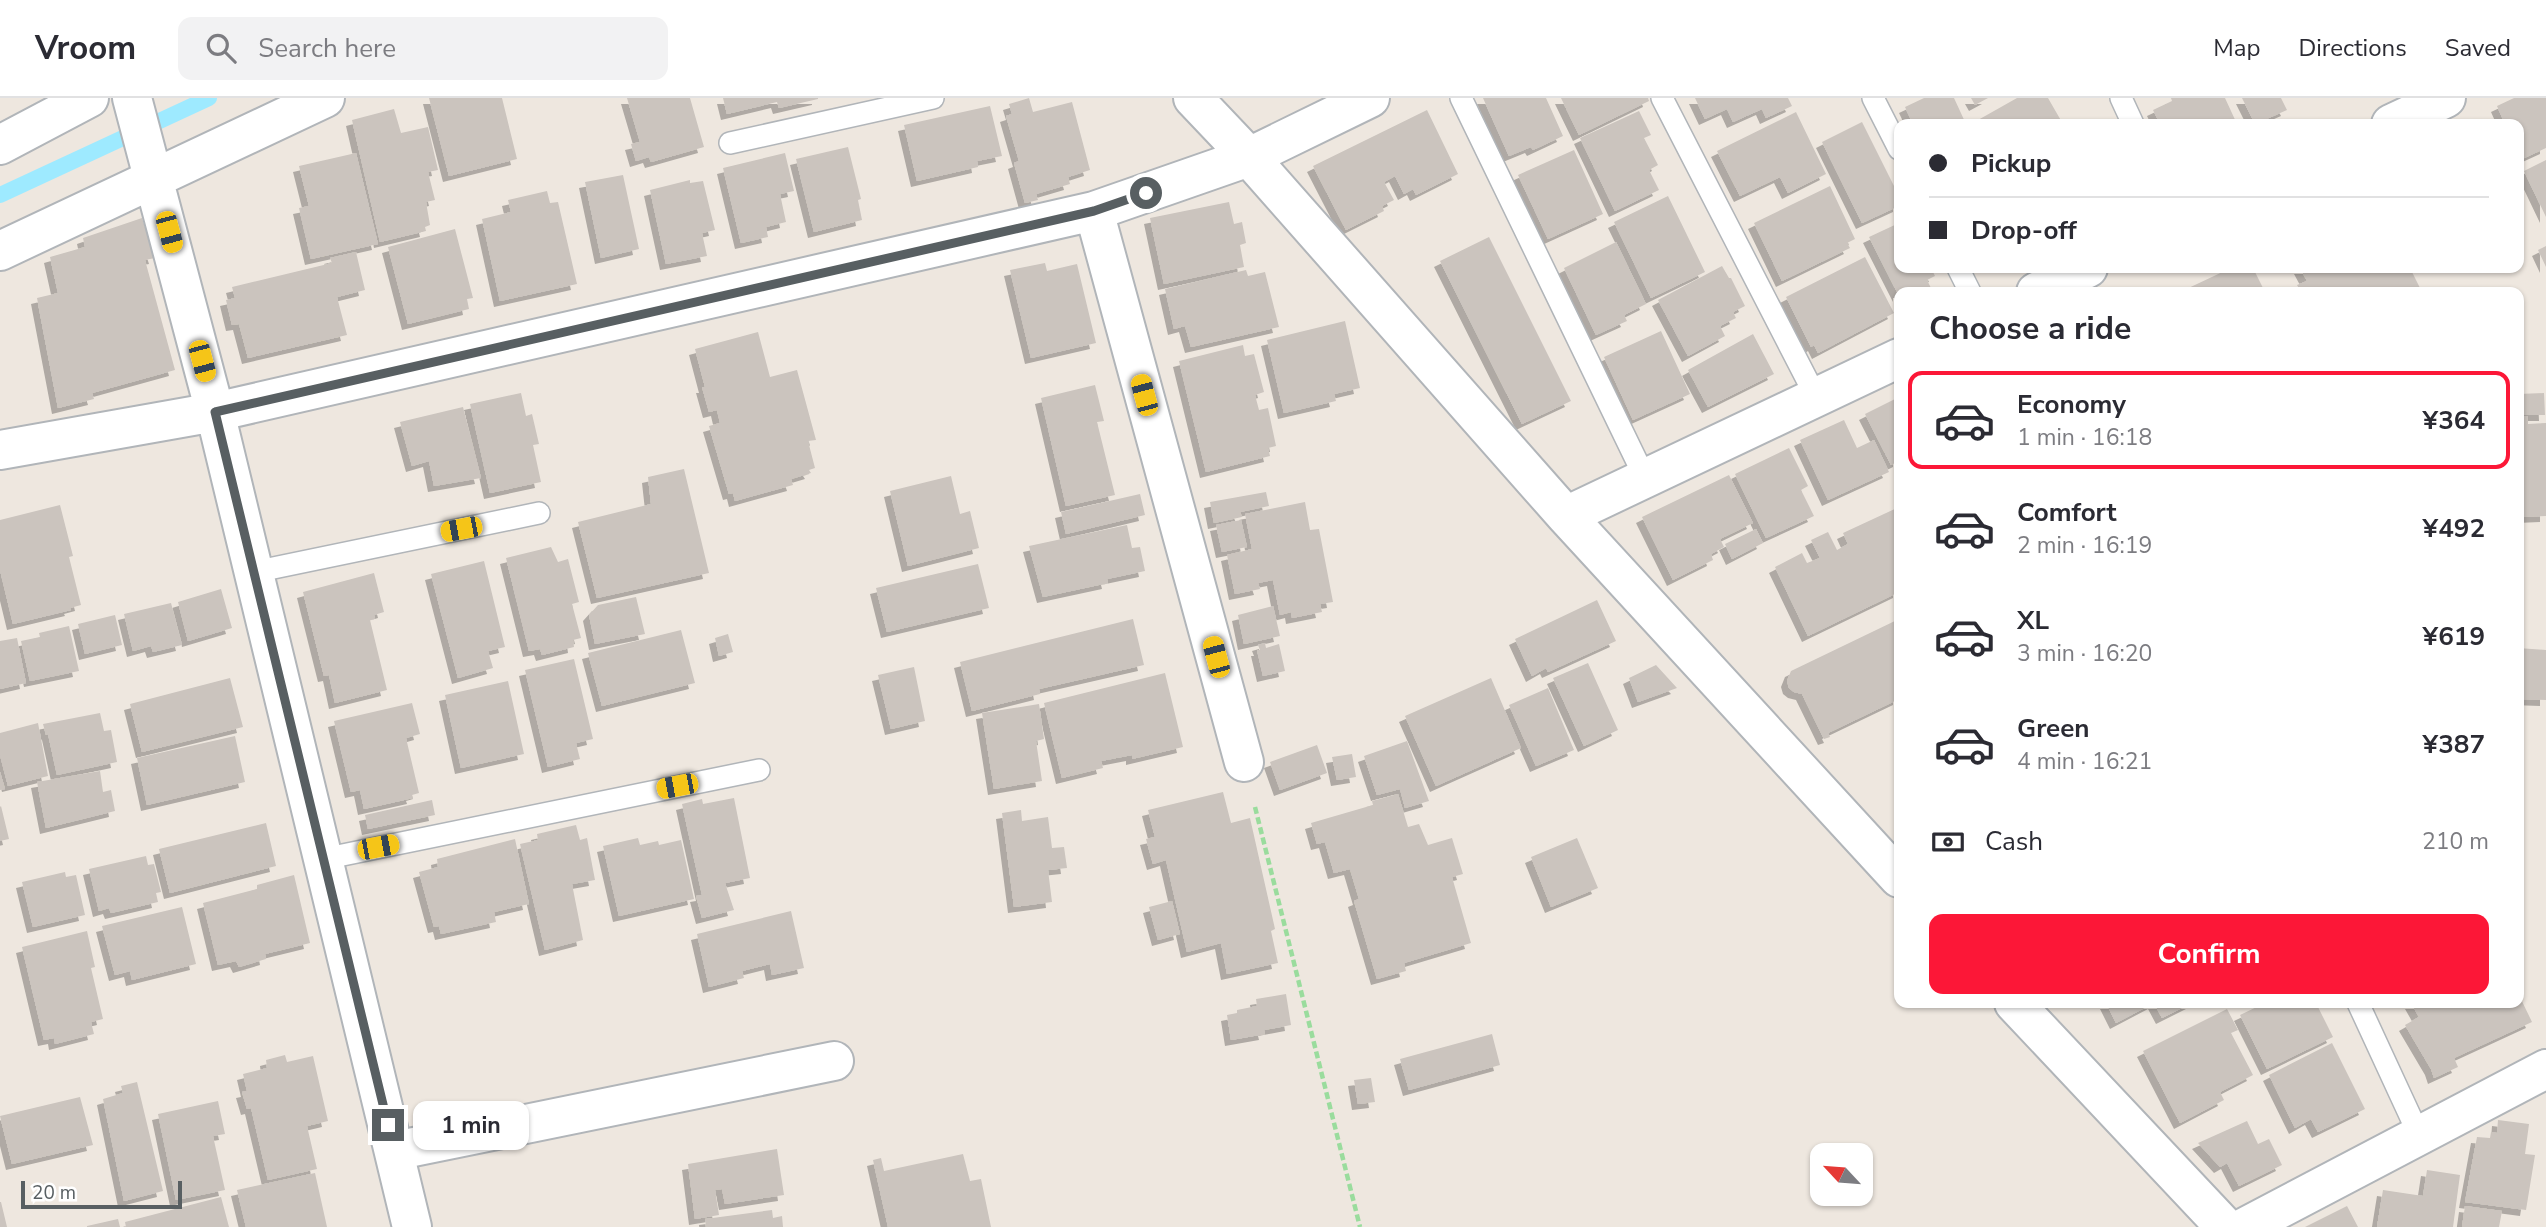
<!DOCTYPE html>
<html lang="en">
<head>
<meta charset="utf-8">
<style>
	:root { --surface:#fff; --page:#f2f2f3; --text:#2b2b33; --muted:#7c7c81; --line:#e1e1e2; --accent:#fc1737 }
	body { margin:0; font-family:"Nunito Sans",sans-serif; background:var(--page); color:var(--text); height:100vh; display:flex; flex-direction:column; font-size:26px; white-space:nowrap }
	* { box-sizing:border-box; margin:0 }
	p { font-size:23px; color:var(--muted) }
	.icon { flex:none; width:38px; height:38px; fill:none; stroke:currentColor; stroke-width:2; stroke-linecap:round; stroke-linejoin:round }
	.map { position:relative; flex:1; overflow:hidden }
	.sheet { position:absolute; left:1894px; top:189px; width:630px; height:721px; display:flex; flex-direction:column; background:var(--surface); border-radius:14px; box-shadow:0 2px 5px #0004 }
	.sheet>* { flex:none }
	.top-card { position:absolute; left:1894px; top:21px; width:630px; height:154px; border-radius:14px; box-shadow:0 2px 5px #0004; display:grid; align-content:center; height:154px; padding:0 35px; background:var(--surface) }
	.needle { width:46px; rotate:296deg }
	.controls { position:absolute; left:1810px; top:1045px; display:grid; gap:14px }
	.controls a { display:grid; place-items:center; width:63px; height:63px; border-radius:14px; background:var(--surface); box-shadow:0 2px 5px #0004; font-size:35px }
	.scale { position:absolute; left:21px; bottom:18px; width:161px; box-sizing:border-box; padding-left:7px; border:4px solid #585f62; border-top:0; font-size:19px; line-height:24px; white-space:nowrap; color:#585f62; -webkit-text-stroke:5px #fff; paint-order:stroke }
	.end { position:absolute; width:32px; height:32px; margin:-16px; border:9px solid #585f62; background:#fff; box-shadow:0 0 0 4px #fff }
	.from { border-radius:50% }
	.bubble { position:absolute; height:49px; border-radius:14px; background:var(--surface); box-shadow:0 2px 5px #0004; font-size:23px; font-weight:700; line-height:49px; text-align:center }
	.car { position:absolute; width:21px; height:42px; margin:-21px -10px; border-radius:9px; box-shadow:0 0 5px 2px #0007; background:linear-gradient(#f5c518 24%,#345 0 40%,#f5c518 0 76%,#345 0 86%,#f5c518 0) }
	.top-card b { display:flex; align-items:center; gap:24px; height:66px; font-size:26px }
	.top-card b+b { border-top:2px solid var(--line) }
	.top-card i { width:18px; height:18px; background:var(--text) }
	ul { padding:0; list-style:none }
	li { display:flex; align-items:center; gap:21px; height:98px; margin:0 14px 10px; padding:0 21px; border:4px solid transparent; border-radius:14px }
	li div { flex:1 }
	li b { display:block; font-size:26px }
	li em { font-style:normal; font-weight:700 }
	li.selected { border-color:var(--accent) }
	li>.icon { width:63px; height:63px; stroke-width:1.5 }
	h2 { padding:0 35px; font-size:32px; line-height:84px }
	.pay { display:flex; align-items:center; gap:18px; height:77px; padding:0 35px; font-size:26px }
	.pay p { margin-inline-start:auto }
	.button { display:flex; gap:14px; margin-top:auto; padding:14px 35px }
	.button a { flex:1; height:80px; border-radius:14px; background:var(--accent); color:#fff; font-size:28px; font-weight:700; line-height:80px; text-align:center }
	header { display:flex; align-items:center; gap:42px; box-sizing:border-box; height:98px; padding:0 35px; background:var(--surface); border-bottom:2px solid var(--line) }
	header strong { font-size:33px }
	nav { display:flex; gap:38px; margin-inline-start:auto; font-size:24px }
	.search { width:490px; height:63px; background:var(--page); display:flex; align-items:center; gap:18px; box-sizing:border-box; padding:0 24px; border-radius:14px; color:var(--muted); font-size:26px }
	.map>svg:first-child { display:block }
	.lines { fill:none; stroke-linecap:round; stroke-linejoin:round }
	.stream { stroke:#9eeaff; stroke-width:16 }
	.building { fill:#cbc4be; filter:url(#shadow) }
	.lane-casing { stroke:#b1b5b9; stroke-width:24 }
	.street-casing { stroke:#b1b5b9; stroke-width:42 }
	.path { stroke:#9adc9d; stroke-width:4.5; stroke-dasharray:7 3.5; stroke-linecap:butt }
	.lane { stroke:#fff; stroke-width:21 }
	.street { stroke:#fff; stroke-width:38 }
	.route { stroke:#585f62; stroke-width:9 }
</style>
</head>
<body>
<header>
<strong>Vroom</strong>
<div class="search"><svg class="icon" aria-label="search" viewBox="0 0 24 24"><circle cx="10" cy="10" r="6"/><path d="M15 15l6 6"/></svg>Search here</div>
<nav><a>Map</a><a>Directions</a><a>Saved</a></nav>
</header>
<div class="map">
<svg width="2546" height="1129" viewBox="0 0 2546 1129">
	<defs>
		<filter id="shadow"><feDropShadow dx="-6" dy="6" stdDeviation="0" flood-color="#0004"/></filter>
	</defs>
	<rect width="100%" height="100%" fill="#eee7df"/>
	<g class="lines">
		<!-- stream -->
		<path class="stream" d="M0,97l209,-97"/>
	</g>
	<!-- building -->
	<path class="building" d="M429,0h73l15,61 -68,17z
		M627,0h63l14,49 -53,15 -2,-5 -13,4 -5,-17 9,-2z
		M723,0h95v1l-39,9 -2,-6 -50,12z
		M1029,0l4,14 39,-10 18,68 -22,7 2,7 -34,10 2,6 -13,3 -11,-40 5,-2 -13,-45 6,-2 -3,-10z
		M1483,0h63l17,38 -30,14 -2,-3 -22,9z
		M1561,0h87l1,3 -70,34z
		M1695,0h93l4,8 -26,12 -4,-9 -29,13 -6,-13 -22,10z
		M1924,0h30l12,26h-53l-8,-17z
		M1971,0h17l-13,7z
		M2017,0h31l15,26h-83l-2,-4z
		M2171,0h54l12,26h-77l-7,-14 19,-9z
		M2242,0h39l6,12 -32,14z
		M2514,0h32v50l-24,11 -4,-8v-27h-13l-8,-18z
		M990,8l12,50 -25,5 1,6 -61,14 -13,-56z
		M394,11l7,24 27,-6 10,43 -10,2 7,28 -9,2 4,23 -5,2 1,4 -46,11 -28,-122z
		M1427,12l31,64 -42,21 -3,-6 -9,5 -9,-18 -11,6 10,18 -12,6 2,5 -38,19 -33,-64z
		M1639,13l12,24 -7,3 14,27 -9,5 10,20 -44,21 -35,-73z
		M1796,14l30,62 -38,19 -8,-16 -40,19 -23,-45z
		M1862,24l37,74v10l-37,17 -40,-81z
		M848,49l13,52 -3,1 4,20 -48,12 -18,-73z
		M1574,52l29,64 -55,25 -30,-64z
		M356,55l22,91 -67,15 -12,-51 10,-2 -10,-40z
		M785,55l9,38 -14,3 6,28 -20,5 2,10 -27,6 -18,-75z
		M2546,62v57l-22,-46z
		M623,77l16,74 -38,9 -16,-76z
		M690,82v3l13,-2 12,49 -13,3 5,23 -41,8 -16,-74z
		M1830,88l25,53 -8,4 3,5 -68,33 -28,-58z
		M547,93l3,12 8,-1 19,82 -77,17 -18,-82 29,-7 -3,-12z
		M1668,98l37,76 -54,26 -37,-76z
		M1229,104l5,22 8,-2 4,21 -6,2 4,22 -80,17 -14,-66z
		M142,120l13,40 -10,2 30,110 -83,23 2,6 -36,9 -21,-110 21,-5 -8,-36 35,-10 -2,-9z
		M1899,125v45h32l4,8 -8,4 6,12h-34v4l-30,-59z
		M455,131l18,69 -6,1 2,10 -61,15 -20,-77z
		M1489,139l82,164 -49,23 -82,-163z
		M1616,144l30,62 -22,11 3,6 -31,14 -32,-67z
		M2546,148v21l-8,-17z
		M356,154l9,38 -28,7 10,38 -99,23 -9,-34 -7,1 -6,-25 9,-2 -3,-11 100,-24 -2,-5z
		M1865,159l29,56 -76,40 -4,-8 -3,2 -25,-50z
		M1045,165l2,8 30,-7 19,79 -65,15 -21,-88z
		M1722,168l7,12h2l14,28 -12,6 3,6 -16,8 5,10 -37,20 -30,-56z
		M2231,170h22l12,24h-85z
		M2300,170h110l12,24h-121l-4,-7 10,-4z
		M1246,172l2,6 17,-4 14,55 -88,20 -6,-21 -11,3 -9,-40z
		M1345,223l15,67 -26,6 2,7 -52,12 -17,-73z
		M1661,233l29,63 -57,26 -29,-63z
		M758,234l12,45 27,-7 19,70 -8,1 7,27 -6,2 2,3 -20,6 2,6 -58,16 -2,-8 -4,1 -20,-68 11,-3 -3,-13 -8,2 -7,-25h3l-10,-38z
		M1753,236l21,40 -66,33 -20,-37z
		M1243,247l2,11 9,-2 10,38 -9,3 4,15 9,-2 8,38 -8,2 2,8 -64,16 -27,-111z
		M1095,287l9,36 -7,1 18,73 -49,11 -25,-108z
		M521,295l5,23 6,-2 7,30 -6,1 8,37 -51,11 -20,-89z
		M2544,295l1,22h-27v-21z
		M1899,299v64l-8,4 -26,-51z
		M463,309l18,71 -47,8 -5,-25 -17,5 -12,-44z
		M2528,318v8l18,-1v93l-23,1 -1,-31h-4v-69z
		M1844,322l13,28 17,-8 15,32 -61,28 -28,-60z
		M1789,350l19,38 -7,4 13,26 -48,22 -31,-64z
		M684,371l25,104 -112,25 -19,-76 73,-18 -3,-27z
		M1729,377l24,48 -33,16 4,8 -13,7 2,6 -40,20 -31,-63z
		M951,378l9,38 10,-3 9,37 -71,18 -18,-75z
		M1266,394l3,14 -29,6 2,5 -28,6 -4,-21z
		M1140,396l5,21 -79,19 -5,-22z
		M1305,404l5,28 9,-1 14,73 -13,2 2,8 -30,6 -1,-6 -11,3 -7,-35 -15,3 2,6 -25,5 -8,-39 25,-6 -7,-35z
		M60,407l13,51 -4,1 12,48 -11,3 1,2 -58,14 -13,-54v-50z
		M1899,409v85l-91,44 -33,-69 27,-14 5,10 13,-5 -9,-18 17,-8 9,18 11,-6 -5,-11z
		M1241,422l6,27 -25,5 -6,-27z
		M1127,427l5,23 8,-1 5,24 -38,8 1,4 -65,14 -14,-51z
		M1756,431l7,14 -31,16 -7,-15z
		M551,449l7,15 10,-3 11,43 -7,2 9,34 -8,2 1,7 -32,8 -2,-6 -11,2 -23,-93z
		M484,463l21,86 -17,4 5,17 -35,10 -27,-104z
		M978,466l11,44 -102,24 -11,-44z
		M374,475l10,39 -10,3 1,3 -5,2 17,70 -52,13 -6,-28 -5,1 -21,-84z
		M221,491l11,39 -44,13 -10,-39z
		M636,499l9,37 -50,10 -6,-29 9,-10z
		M1597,502l19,41 -68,31 -2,-4 -14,8 -17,-37z
		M171,505l11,42 -29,7 -2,-6 -18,5 -9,-37z
		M1273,508l7,30 -36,8 -6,-29z
		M115,517l7,30 -37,9 -7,-30z
		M1133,521l11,46 -105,24 1,5 -68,17 -12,-49z
		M1899,521v80l-71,34 2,4 -6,2 -22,-45 -8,-2 -5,-4 -2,-7 4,-10z
		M69,528l10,45 -49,10 -9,-40 19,-4 -1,-4z
		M681,532l14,53 -93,23 -14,-53z
		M728,536l5,18 -14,4 -4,-18z
		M17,540l9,45 -26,6v-48z
		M1265,545l1,5 13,-4 6,27 -22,5 -6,-26h3l-2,-5z
		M2518,550l28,2v50l-28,-1z
		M574,561l19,80 -17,4 4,16 -32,8 -23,-97z
		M1588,565l30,67 -34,16 -31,-68z
		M1656,567l21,23 -39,14 -9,-24z
		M914,569l11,54 -34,8 -13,-54z
		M1165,575l18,74 -51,12v-4l-31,6 2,7 -41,10 -18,-75z
		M230,580l13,49 -101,25 -12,-48z
		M1491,580l30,70 -85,38 -31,-70z
		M508,583l16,73 -63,14 -16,-73z
		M1548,590l26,62 -38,16 -27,-61z
		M412,605l8,31 -14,4 13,55 -7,2 1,3 -49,11 -4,-19 -9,2 -17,-71z
		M1039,606l5,35 -8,2 6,40 -48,8 -12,-76z
		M100,615l4,18 7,-1 6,32 -60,13 -9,-41 -2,1 -3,-11z
		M38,625l10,53 -40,10 -8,-31v-22z
		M235,638l10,46 -98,23 -10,-47z
		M1407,643l22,60 -24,7 -5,-19 -23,6 -13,-39z
		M1317,647l10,28 -47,17 -10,-28z
		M1352,656l4,23 -19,3 -5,-23z
		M100,673l3,21 8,-2 4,21 -69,17 -9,-46z
		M0,674l5,17 -5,1z
		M1223,694l8,31 19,-5 25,111 -4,2 7,32 -51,11 -6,-31 -34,9 -21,-92 -13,4 -7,-25 9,-2 -7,-27z
		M1398,696l10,33 11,-3 9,21 24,-7 11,36 -11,3 19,66 -67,20 2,8 -29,8 -23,-78 5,-2 -9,-30 -16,4 -9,-31 -8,2 -6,-21 62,-18 -1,-4z
		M734,700l16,80 -25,5 9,27 -32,8 -6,-22 6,-1 -20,-91 20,-5 1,5z
		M432,702l3,15 -67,14 -3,-14z
		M1,708l8,33 -9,2v-34z
		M1021,712l1,11 26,-4 4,31 12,-1 3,21 -19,2 4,32 -38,5 -12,-94z
		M266,725l10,43 -106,27 -11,-44z
		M576,727l4,15 7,-2 8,42 -23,4 11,56 -38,10 -25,-106 18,-4 -1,-6z
		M638,740l2,7 18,-4 1,4 22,-5 13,59 -75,17 -16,-70z
		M1577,740l21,50 -47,19 -20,-50z
		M515,741l14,65 -35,8 2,10 -55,12 -2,-8 -5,1 -15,-55 19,-5 -1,-8z
		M146,758l2,9 6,-1 7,28 -5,1 2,9 -47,11 -2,-5 -10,3 -10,-42z
		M65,774l1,5 10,-2 9,40 -52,12 -11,-45z
		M294,777l16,68 -45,11 1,5 -27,8 -3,-6 -18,4 -15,-62 54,-14v-4z
		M1172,803l8,33 -22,6 -9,-33z
		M182,809l14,57 -64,16 -2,-9 -15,4 -13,-49z
		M791,813l13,57 -32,7 -2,-11 -28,7 2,7 -35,9 -12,-53z
		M87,833l8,36 -4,1 12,51 -12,3 3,12 -39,10 -1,-6 -10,2 -22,-93z
		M2518,895l14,29 -78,36 4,9 -24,11 -3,-9 -26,-44 14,-8 -8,-14h107z
		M1286,896l5,31 -27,5 1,4 -34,6 -4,-25 10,-2v-3l20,-4 -1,-7z
		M2106,905h86l-30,15 -8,-15 -38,20z
		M2265,905h51l17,34 -66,32 -27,-54z
		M2227,911l11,21 -7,3 22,42 -33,17 4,8 -44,23 -37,-72z
		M1492,936l8,31 -91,25 -9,-31z
		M2332,945l33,66 -47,23 -7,-13 -16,9 -26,-53z
		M285,957l2,7 26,-6 15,65 -21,5 10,43 -49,11 -17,-72 -4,1 -5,-17 5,-1 -4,-17 24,-6 -1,-8z
		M1371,980l4,24 -17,2 -4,-24z
		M137,984l26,109 -39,10 -21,-102 20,-6 -2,-7z
		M80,999l13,48 -81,19 -12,-48z
		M218,1003l7,33 -12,2 12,54 -49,10 -18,-86z
		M2498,1022l31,4 -4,30 10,1 -9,55 -61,-8 12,-65 13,1 1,-6 6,1z
		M2247,1023l11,23 11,-5 13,26 -43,21 -12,-23 -7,4 -22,-24z
		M777,1051l7,46 -59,9 -3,-15 -7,1 4,25 -24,4 -7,-55z
		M963,1056l7,27 11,-2 10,48h-103l-15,-67 8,-2 3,13z
		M2427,1072l33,5 -7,52h-76l6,-37 40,6z
		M315,1075l12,54h-81l-9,-37z
		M221,1099l8,30h-103l-1,-5z
		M0,1104h1l6,25h-7z
		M2347,1108l11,21h-53z
		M2465,1108l37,5 -3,16h-37z
		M772,1112l1,8 9,-2 1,11h-77l-1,-8z
		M118,1121l2,8h-33v-1z"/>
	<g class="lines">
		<!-- lane casing -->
		<g class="lane-casing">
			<path id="lane" d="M1461,0l184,380
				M1662,0l154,299
				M1873,0l26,51
				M2121,0l12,26
				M730,45l203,-45
				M1958,170l12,24
				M254,474l285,-59
				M323,761l436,-89
				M2358,905l61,132"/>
		</g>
		<!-- street casing -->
		<g class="street-casing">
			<path id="street" d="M132,0l83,314 197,815
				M1193,0l56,59 317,359 333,362
				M2391,26l55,-26
				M0,47l89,-47
				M1094,113l150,551
				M0,153l325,-153
				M2036,194l52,-24
				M0,352l215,-38 879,-201 155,-54 121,-59
				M1566,418l333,-158
				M2014,905l211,224
				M394,1053l440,-90
				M2245,1129l301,-158"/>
		</g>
		<!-- path -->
		<path class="path" d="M1255,709l105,420"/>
		<!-- lane -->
		<use href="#lane" class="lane"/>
		<!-- street -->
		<use href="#street" class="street"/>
	</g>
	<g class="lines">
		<!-- route -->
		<path class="route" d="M388,1027l-173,-713 879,-201 52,-18"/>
	</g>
</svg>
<div class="controls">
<a><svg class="needle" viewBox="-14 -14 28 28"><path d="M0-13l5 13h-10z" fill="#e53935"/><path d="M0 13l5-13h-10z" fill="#7c7c81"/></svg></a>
</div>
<div class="scale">20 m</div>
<i class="end from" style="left:1146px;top:95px"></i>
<i class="end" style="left:388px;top:1027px"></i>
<div class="bubble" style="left:413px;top:1003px;width:116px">1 min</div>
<i class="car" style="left:169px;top:134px;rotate:165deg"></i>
<i class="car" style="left:202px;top:263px;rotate:165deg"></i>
<i class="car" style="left:1144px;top:297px;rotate:345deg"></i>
<i class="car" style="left:461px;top:431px;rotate:259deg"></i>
<i class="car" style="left:1216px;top:559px;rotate:345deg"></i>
<i class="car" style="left:677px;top:688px;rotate:259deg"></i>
<i class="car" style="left:378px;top:749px;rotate:79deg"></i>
<div class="top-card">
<b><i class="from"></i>Pickup</b>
<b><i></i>Drop-off</b>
</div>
<section class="sheet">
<h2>Choose a ride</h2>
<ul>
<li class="selected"><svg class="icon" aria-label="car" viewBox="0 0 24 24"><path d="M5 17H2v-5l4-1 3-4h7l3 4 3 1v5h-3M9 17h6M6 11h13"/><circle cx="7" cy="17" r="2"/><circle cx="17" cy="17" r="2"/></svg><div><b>Economy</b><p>1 min · 16:18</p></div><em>¥364</em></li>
<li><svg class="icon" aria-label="car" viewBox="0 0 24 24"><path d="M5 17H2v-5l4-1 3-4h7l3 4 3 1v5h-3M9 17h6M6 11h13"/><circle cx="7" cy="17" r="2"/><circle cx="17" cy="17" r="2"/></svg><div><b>Comfort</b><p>2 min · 16:19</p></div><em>¥492</em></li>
<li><svg class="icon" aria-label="car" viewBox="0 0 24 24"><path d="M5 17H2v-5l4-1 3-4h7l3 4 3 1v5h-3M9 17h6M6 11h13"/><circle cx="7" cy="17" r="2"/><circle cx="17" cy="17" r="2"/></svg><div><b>XL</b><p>3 min · 16:20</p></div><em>¥619</em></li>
<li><svg class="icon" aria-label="car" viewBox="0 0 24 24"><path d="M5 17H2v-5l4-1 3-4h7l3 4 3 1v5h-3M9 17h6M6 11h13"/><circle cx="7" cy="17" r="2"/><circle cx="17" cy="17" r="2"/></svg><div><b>Green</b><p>4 min · 16:21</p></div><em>¥387</em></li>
</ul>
<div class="pay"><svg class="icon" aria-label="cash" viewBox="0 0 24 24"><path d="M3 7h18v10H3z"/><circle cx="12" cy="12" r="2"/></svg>Cash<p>210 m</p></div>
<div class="button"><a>Confirm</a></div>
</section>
</div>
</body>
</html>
